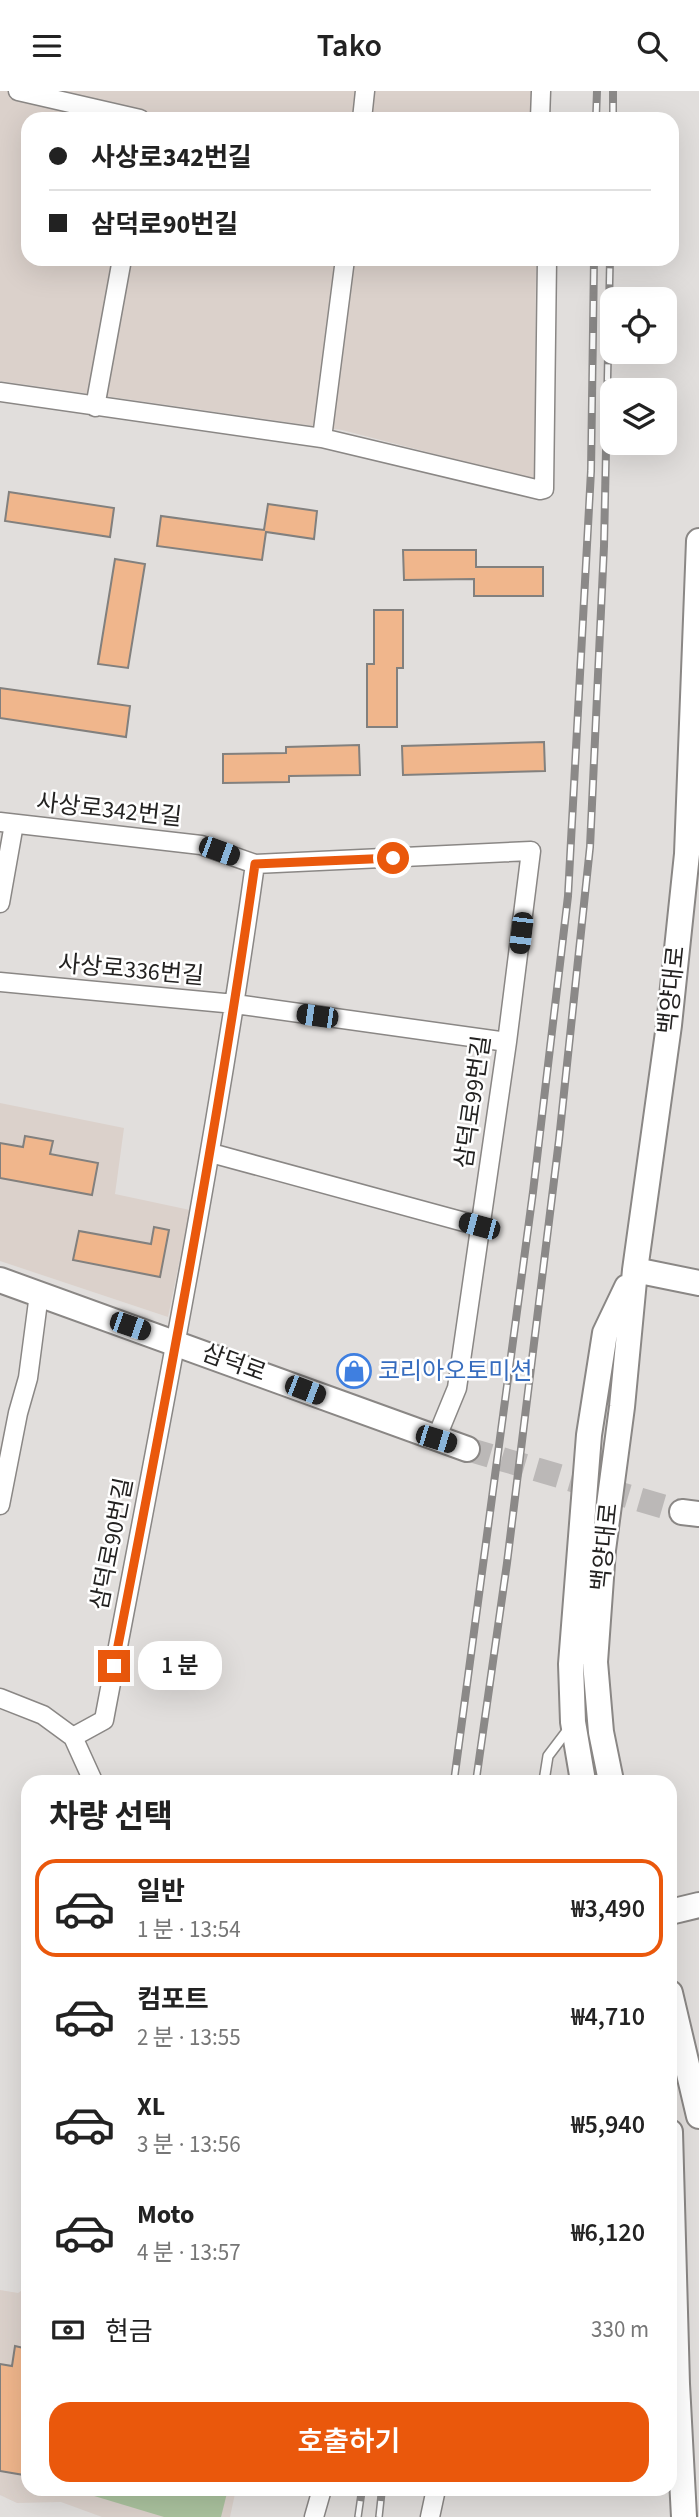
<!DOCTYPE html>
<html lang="ko">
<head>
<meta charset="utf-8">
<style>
	:root { --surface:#fff; --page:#f6f6f6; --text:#222; --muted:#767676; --line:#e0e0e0; --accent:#ea580c }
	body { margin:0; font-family:"Source Sans 3","Noto Sans KR",sans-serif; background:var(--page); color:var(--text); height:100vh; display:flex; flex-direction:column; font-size:26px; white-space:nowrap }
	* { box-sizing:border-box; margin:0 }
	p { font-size:23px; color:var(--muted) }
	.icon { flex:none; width:38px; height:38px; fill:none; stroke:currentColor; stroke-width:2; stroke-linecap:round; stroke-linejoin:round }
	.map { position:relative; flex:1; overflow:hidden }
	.panel { position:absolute; left:21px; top:1684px; width:656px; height:721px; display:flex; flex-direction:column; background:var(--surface); border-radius:21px; box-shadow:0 7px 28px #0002 }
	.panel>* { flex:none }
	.top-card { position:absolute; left:21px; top:21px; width:658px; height:154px; border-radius:21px; box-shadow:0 7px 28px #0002; display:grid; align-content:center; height:154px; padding:0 28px; background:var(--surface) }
	.controls { position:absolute; left:600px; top:196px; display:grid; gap:14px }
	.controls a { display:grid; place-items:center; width:77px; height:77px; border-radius:14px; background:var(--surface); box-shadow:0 7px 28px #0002; font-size:35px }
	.end { position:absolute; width:32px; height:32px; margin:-16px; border:9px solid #ea580c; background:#fff; box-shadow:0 0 0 4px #fff }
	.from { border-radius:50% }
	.bubble { position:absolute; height:49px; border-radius:21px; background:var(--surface); box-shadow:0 7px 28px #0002; font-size:23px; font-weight:600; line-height:49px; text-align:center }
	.car { position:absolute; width:21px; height:42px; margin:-21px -10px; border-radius:9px; box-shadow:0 0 5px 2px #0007; background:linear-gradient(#222 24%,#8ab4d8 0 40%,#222 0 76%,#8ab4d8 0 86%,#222 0) }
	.top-card b { display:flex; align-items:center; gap:24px; height:66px; font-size:26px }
	.top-card b+b { border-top:2px solid var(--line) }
	.top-card i { width:18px; height:18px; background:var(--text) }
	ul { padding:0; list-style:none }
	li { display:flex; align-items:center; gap:21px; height:98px; margin:0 14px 10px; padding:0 14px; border:4px solid transparent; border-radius:21px }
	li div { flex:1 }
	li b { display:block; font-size:26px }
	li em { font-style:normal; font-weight:600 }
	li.selected { border-color:var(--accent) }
	li>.icon { width:63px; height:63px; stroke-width:1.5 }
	h2 { padding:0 28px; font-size:32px; line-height:84px }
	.pay { display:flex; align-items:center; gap:18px; height:77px; padding:0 28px; font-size:26px }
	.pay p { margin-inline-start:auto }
	.button { display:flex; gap:14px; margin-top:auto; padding:14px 28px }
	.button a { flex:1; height:80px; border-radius:21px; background:var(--accent); color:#fff; font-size:28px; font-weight:600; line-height:80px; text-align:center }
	header { display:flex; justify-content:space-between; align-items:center; height:91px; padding:0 28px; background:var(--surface); font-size:32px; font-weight:600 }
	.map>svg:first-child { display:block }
	.built { fill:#dbd1cb }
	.green { fill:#aac29e }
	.building { fill:#f0b68c; stroke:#82807e; stroke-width:2 }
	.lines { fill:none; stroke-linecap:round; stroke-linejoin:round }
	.secondary-tunnel { stroke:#bbb8b7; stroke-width:24; stroke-dasharray:24 12; stroke-linecap:butt }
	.lane-casing { stroke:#8a8785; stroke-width:12 }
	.street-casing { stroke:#8a8785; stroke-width:21 }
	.secondary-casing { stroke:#8a8785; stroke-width:28 }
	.lane { stroke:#fff; stroke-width:9 }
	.street { stroke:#fff; stroke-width:18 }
	.secondary { stroke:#fff; stroke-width:24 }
	.rail-casing { stroke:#8b8988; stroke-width:8 }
	.rail { stroke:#fff; stroke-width:5; stroke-dasharray:16; stroke-linecap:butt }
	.route { stroke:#ea580c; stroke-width:9 }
	.labels { text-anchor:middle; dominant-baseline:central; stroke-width:5; stroke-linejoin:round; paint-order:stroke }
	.street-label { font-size:24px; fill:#232221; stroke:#fff }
	.shop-label { font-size:24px; fill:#366cbe; stroke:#fff; text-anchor:start }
</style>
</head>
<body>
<header><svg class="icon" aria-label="menu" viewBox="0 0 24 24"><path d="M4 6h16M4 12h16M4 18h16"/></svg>Tako<svg class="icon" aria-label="search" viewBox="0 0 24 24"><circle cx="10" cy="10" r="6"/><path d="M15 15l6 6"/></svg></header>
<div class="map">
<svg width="699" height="2426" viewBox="0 0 699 2426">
	<rect width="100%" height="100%" fill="#e1dedc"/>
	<!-- built -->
	<path class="built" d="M0,0h533v28h-505v140h508l-1,153 4,69 -197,-51 -342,-49z
		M0,1012l124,25 -9,66 75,16 -22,107 -168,-56z
		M28,2195v203h208l-6,28h-128l-41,-15 -44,1 -17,-8v-205l18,3z"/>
	<!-- green -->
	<path class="green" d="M71,2398h157l-7,28h-57z"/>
	<!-- building -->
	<path class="building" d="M9,401l105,16 -4,29 -105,-16z
		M268,413l49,7 -3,28 -48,-7 -4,28 -105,-14 4,-30 103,14z
		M403,459h73v17h67v29h-69v-17l-70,1z
		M115,468l30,5 -17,104 -30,-4z
		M374,519h29v58h-6v59h-30v-63h7z
		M0,597l130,18 -4,31 -126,-19z
		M544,651l1,29 -142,4 -1,-29z
		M359,654l1,30 -71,1v6l-66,1v-29l63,-1v-6z
		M25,1045l28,5 -3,13 48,9 -6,32 -92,-17v-35l23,4z
		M154,1136l15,3 -9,47 -87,-17 6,-29 72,13z
		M15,2255l13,3v99l-4,27 -24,-4v-107l12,2z"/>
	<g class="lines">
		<!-- secondary-tunnel -->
		<path class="secondary-tunnel" d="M467,1358l215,63"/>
		<!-- lane casing -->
		<g class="lane-casing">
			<path id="lane" d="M544,1690l4,-25 22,-29"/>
		</g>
		<!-- street casing -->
		<g class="street-casing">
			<path id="street" d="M18,0l122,28
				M362,28l3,-28
				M540,28l1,-28
				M0,301l322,46 218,52 4,-1 3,-230
				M95,316l27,-148
				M322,347l23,-179
				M0,731l201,23 54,19 276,-13 -24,191 -50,346 -21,51
				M0,812l14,-79
				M0,891l235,22 272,38
				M211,1062l268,73
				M0,1414l18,-92 10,-35 11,-84
				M0,1607l43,17 30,22 20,44
				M73,1646l31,-17c54,-285 111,-569 151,-856
				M314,2426l8,-28
				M430,2426l6,-28"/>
		</g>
		<!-- secondary casing -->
		<g class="secondary-casing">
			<path id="secondary" d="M635,1179l64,13
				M0,1189l467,169
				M682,1421l17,2
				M583,1690l-10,-59 -2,-58 18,-229 16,-102 22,-46
				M611,1690l-10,-49 -6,-70 8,-112 19,-143 13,-137 34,-245 18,-171 12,-313
				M670,1821l29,-7
				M670,1902l29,123
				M670,2041l7,252 7,133"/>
		</g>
		<!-- lane -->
		<use href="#lane" class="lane"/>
		<!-- street -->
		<use href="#street" class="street"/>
		<!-- secondary -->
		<use href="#secondary" class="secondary"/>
		<!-- rail casing -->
		<g class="rail-casing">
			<path id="rail" d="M596,28l1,-28
				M613,28v-28
				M454,1690l79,-589 35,-296 23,-425 3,-212
				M476,1690l31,-218 52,-423 31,-293 14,-301 6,-287
				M358,2426l4,-28
				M379,2426l3,-28"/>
		</g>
		<!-- rail -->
		<use href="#rail" class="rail"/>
	</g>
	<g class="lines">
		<!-- route -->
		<path class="route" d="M114,1575c52,-266 103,-533 141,-802l138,-6"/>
	</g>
	<!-- icons -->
	<defs>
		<g id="shop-ring" transform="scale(1.75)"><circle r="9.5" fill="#fff" stroke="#3f7fe0" stroke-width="1.5"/><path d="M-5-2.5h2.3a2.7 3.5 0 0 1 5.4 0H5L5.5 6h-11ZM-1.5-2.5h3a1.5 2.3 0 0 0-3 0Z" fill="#3f7fe0"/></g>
	</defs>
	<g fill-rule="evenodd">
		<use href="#shop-ring" x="354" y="1280"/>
	</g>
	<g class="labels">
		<!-- street labels -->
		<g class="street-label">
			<text transform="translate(109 719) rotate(6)">사상로342번길</text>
			<text transform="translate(131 879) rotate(5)">사상로336번길</text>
			<text transform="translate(672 899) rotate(-84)">백양대로</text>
			<text transform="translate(473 1011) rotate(-82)">삼덕로99번길</text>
			<text transform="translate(234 1272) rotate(20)">삼덕로</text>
			<text transform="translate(112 1453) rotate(-79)">삼덕로90번길</text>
			<text transform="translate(605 1456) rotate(-84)">백양대로</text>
		</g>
		<!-- shop labels -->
		<g class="shop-label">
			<text x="378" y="1280">코리아오토미션</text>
		</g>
	</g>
</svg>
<div class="controls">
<a><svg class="icon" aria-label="locate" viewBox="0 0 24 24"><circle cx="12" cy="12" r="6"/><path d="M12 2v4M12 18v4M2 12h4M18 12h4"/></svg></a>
<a><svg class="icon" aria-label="layers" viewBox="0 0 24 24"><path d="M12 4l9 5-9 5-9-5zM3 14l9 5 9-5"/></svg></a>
</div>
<i class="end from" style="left:393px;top:767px"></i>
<i class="end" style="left:114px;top:1575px"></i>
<div class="bubble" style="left:138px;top:1550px;width:84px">1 분</div>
<i class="car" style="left:219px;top:760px;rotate:110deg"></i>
<i class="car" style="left:521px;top:842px;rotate:187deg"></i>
<i class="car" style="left:317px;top:925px;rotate:278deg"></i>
<i class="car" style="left:479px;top:1135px;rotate:285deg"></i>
<i class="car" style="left:130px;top:1235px;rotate:109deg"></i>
<i class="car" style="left:305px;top:1299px;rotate:111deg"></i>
<i class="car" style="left:436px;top:1348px;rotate:107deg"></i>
<div class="top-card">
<b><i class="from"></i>사상로342번길</b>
<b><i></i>삼덕로90번길</b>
</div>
<section class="panel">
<h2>차량 선택</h2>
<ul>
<li class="selected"><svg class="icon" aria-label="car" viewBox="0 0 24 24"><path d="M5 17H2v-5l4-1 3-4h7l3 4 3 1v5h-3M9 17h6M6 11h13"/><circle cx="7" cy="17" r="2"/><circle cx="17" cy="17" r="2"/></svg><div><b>일반</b><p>1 분 · 13:54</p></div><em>₩3,490</em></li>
<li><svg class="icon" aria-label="car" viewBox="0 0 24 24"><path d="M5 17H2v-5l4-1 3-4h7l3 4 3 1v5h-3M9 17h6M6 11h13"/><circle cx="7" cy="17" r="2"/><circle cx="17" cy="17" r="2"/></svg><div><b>컴포트</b><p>2 분 · 13:55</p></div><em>₩4,710</em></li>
<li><svg class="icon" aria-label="car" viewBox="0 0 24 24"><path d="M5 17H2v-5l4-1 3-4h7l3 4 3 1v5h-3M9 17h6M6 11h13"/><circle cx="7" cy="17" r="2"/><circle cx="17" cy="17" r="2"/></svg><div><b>XL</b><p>3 분 · 13:56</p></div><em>₩5,940</em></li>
<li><svg class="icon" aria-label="car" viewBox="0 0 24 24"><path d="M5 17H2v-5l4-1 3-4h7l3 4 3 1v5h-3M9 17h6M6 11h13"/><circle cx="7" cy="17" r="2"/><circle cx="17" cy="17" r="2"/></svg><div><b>Moto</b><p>4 분 · 13:57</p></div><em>₩6,120</em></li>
</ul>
<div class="pay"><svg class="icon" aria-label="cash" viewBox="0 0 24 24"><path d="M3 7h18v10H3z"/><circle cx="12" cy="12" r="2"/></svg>현금<p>330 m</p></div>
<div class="button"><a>호출하기</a></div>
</section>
</div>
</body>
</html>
